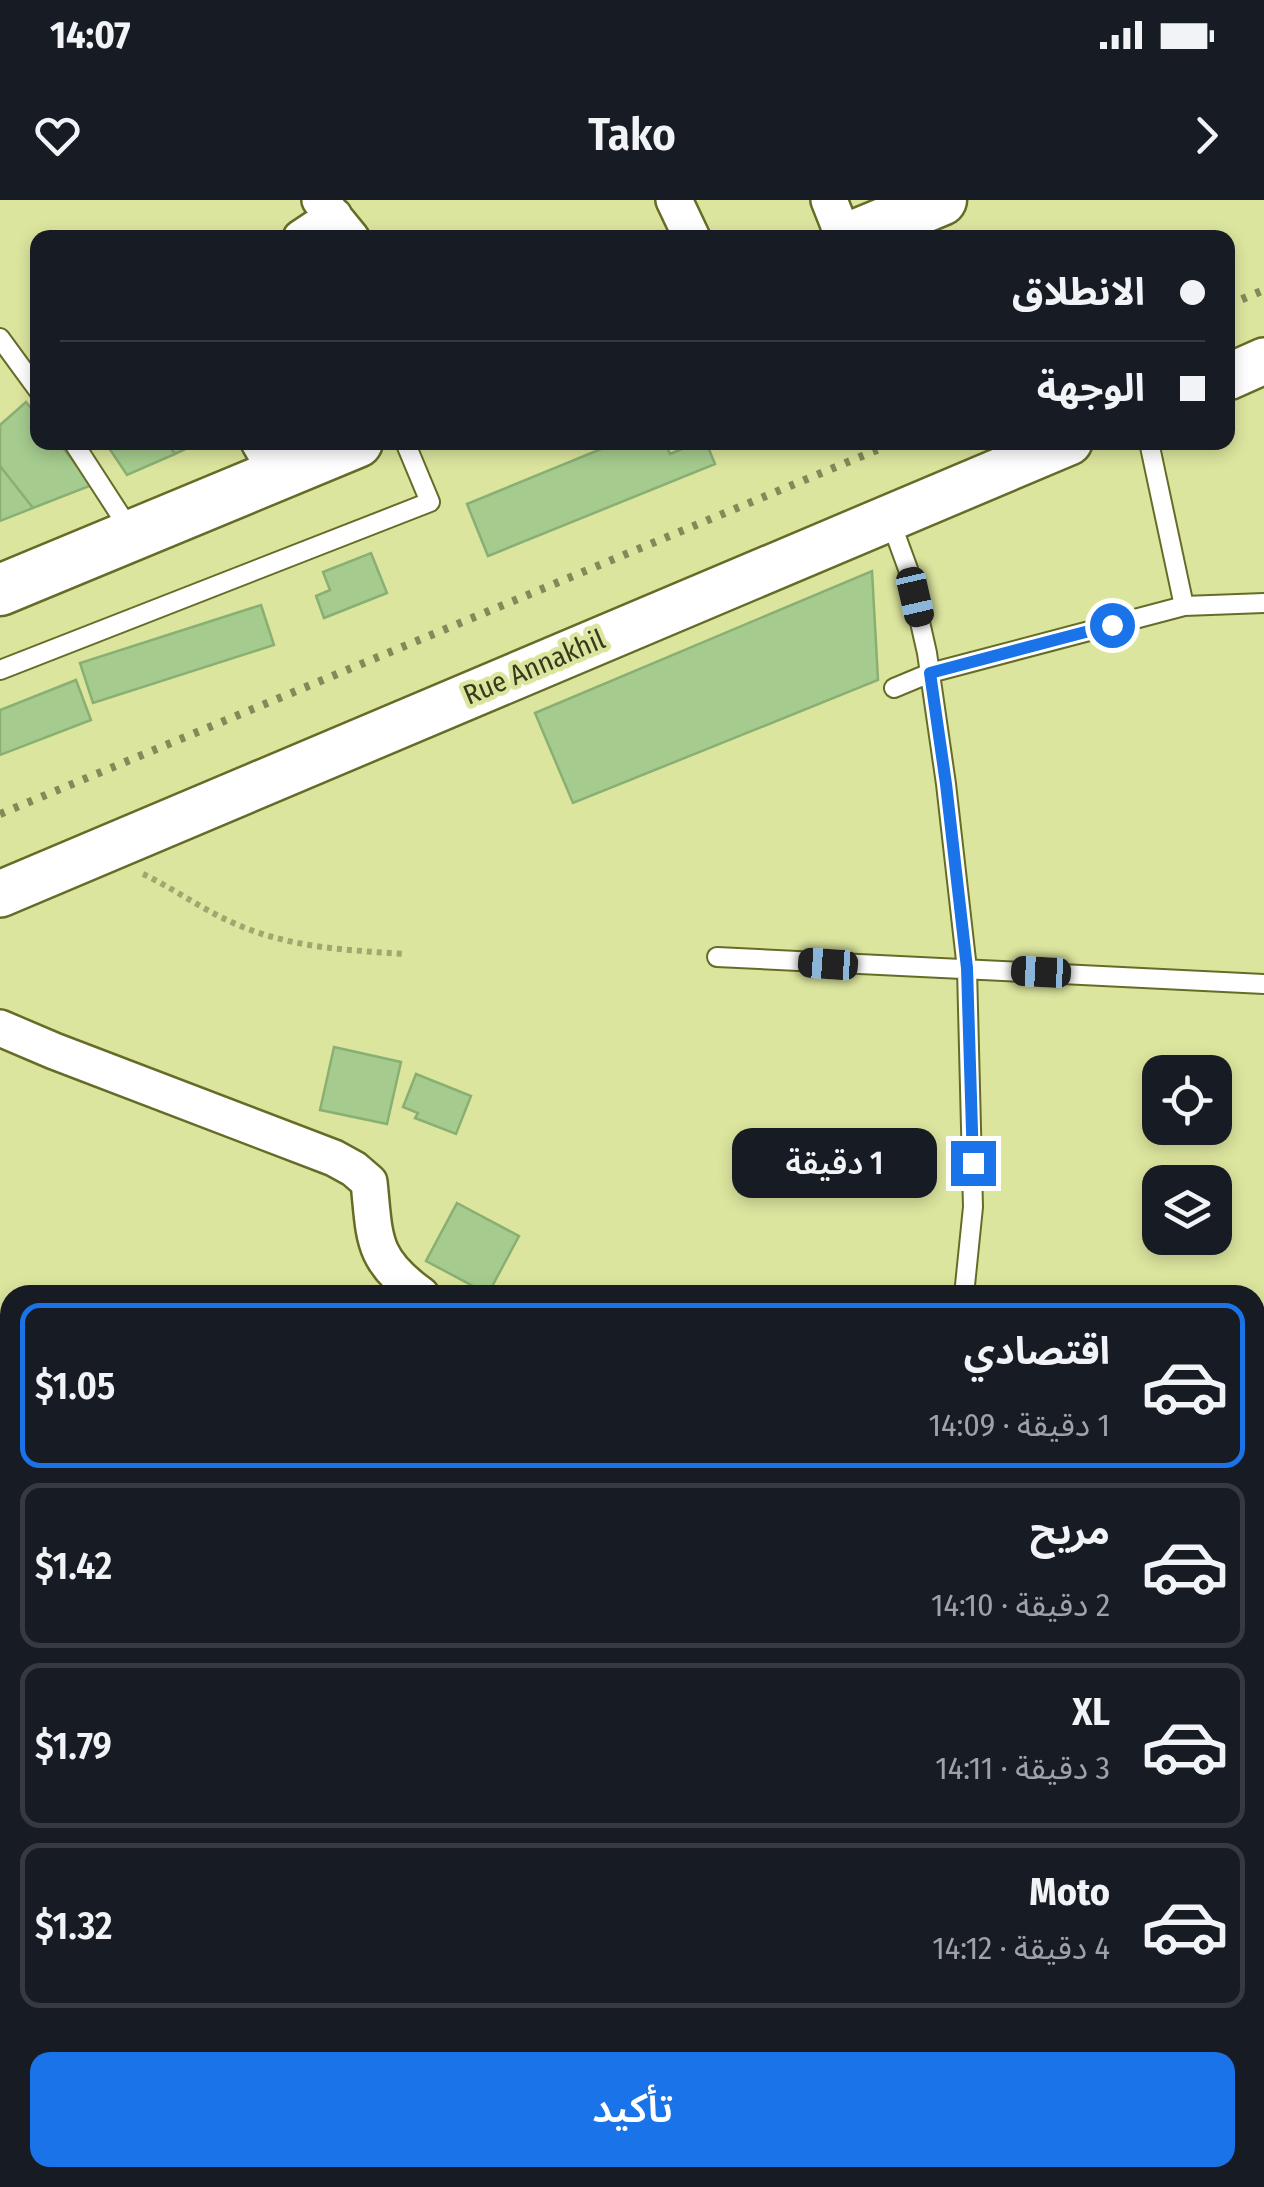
<!DOCTYPE html>
<html lang="ar">
<head>
<meta charset="utf-8">
<style>
	:root { --surface:#171b24; --page:#20242c; --text:#f1f3f6; --muted:#9ea1a6; --line:#363941; --accent:#1a73e8 }
	body { margin:0; font-family:"Fira Sans Condensed","Noto Sans Arabic",sans-serif; background:var(--page); color:var(--text); direction:rtl; height:100vh; display:flex; flex-direction:column; font-size:38px; white-space:nowrap }
	* { box-sizing:border-box; margin:0 }
	p { font-size:32px; color:var(--muted) }
	.icon { flex:none; width:55px; height:55px; fill:none; stroke:currentColor; stroke-width:2; stroke-linecap:round; stroke-linejoin:round }
	.map { position:relative; flex:1; overflow:hidden; direction:ltr }
	.drawer { position:absolute; left:0px; top:1085px; width:1265px; height:902px; display:flex; flex-direction:column; background:var(--surface); border-radius:30px 30px 0 0; box-shadow:0 5px 15px #0003; direction:rtl }
	.drawer>* { flex:none }
	.banner { position:absolute; left:30px; top:30px; width:1205px; height:220px; border-radius:20px; box-shadow:0 5px 15px #0003; direction:rtl; display:grid; align-content:center; height:220px; padding:0 30px; background:var(--surface) }
	.buttons { position:absolute; left:1142px; top:855px; display:grid; gap:20px }
	.buttons a { display:grid; place-items:center; width:90px; height:90px; border-radius:20px; background:var(--surface); box-shadow:0 5px 15px #0003; font-size:50px }
	.end { position:absolute; width:45px; height:45px; margin:-22px; border:12px solid #1a73e8; background:#fff; box-shadow:0 0 0 5px #fff }
	.from { border-radius:50% }
	.bubble { position:absolute; height:70px; border-radius:20px; background:var(--surface); box-shadow:0 5px 15px #0003; font-size:32px; font-weight:600; line-height:70px; text-align:center; direction:rtl }
	.car { position:absolute; width:30px; height:60px; margin:-30px -15px; border-radius:12px; box-shadow:0 0 8px 2px #0007; background:linear-gradient(#222 24%,#8ab4d8 0 40%,#222 0 76%,#8ab4d8 0 86%,#222 0) }
	.banner b { display:flex; align-items:center; gap:35px; height:95px; font-size:38px }
	.banner b+b { border-top:2px solid var(--line) }
	.banner i { width:25px; height:25px; background:var(--text) }
	ul { padding:18px 0 0; list-style:none }
	li { display:flex; align-items:center; gap:30px; height:165px; margin:0 20px 15px; padding:0 10px; border:5px solid var(--line); border-radius:20px }
	li div { flex:1 }
	li b { display:block; font-size:38px }
	li em { font-style:normal; font-weight:600 }
	li.selected { border-color:var(--accent) }
	li>.icon { width:90px; height:90px; stroke-width:1.5 }
	.cta { display:flex; gap:20px; margin-top:auto; padding:20px 30px }
	.cta a { flex:1; height:115px; border-radius:20px; background:var(--accent); color:#fff; font-size:40px; font-weight:600; line-height:115px; text-align:center }
	.status { display:flex; justify-content:space-between; align-items:center; height:70px; padding:0 50px; background:var(--surface); direction:ltr }
	.status svg { height:28px; fill:currentColor }
	header { display:flex; justify-content:space-between; align-items:center; height:130px; padding:0 30px; background:var(--surface); font-size:45px; font-weight:600 }
	.map>svg:first-child { display:block }
	.building { fill:#a5cb8e; stroke:#89af73; stroke-width:2.5 }
	.lines { fill:none; stroke-linecap:round; stroke-linejoin:round }
	.service-casing { stroke:#666c27; stroke-width:22 }
	.minor-casing { stroke:#666c27; stroke-width:40 }
	.tertiary-casing { stroke:#666c27; stroke-width:50 }
	.secondary-casing { stroke:#666c27; stroke-width:55 }
	.path { stroke:#a0a76f; stroke-width:6; stroke-dasharray:5 5; stroke-linecap:butt }
	.service { stroke:#fff; stroke-width:18 }
	.minor { stroke:#fff; stroke-width:35 }
	.tertiary { stroke:#fff; stroke-width:45 }
	.secondary { stroke:#fff; stroke-width:50 }
	.rail { stroke:#848959; stroke-width:8; stroke-dasharray:5 10; stroke-linecap:butt }
	.route { stroke:#1a73e8; stroke-width:12 }
	.labels { text-anchor:middle; dominant-baseline:central; stroke-width:9; stroke-linejoin:round; paint-order:stroke }
	.street-label { font-size:28px; fill:#373a1d; stroke:#dce59e }
</style>
</head>
<body>
<div class="status"><b>14:07</b><svg viewBox="0 0 49 12"><path d="M0 12V9h3v3zM5 12V6h3v6zM10 12V3h3v9zM15 12V0h3v12zM26 1h20v11H26zM47 4h2v5h-2z"/></svg></div>
<header><svg class="icon" aria-label="forward" viewBox="0 0 24 24"><path d="M9 5l7 7-7 7"/></svg>Tako<svg class="icon" aria-label="heart" viewBox="0 0 24 24"><path d="M12 20l-8-8c-3-5 5-10 8-4 3-6 11-1 8 4z"/></svg></header>
<div class="map">
<svg width="1264" height="1987" viewBox="0 0 1264 1987">
	<rect width="100%" height="100%" fill="#dce59e"/>
	<!-- building -->
	<path class="building" d="M26,202l12,15v25h20l34,43 -59,23 -33,-42v-41z
		M105,242h61l9,12 -48,21z
		M166,242h34l-25,12z
		M618,242h47l5,12 28,-12h8l9,22 -227,92 -21,-52z
		M0,266l33,42 -33,13z
		M371,353l16,40 -63,25 -8,-22 14,-6 -7,-18z
		M872,371l6,109 -305,123 -38,-90z
		M261,405l13,40 -181,58 -13,-40z
		M76,480l15,40 -91,35v-45z
		M334,847l67,15 -14,62 -67,-14z
		M416,874l55,22 -15,38 -41,-16 3,-5 -15,-6z
		M457,1003l62,33 -31,58 -62,-33z
		M195,1978h73l-2,9h-73z"/>
	<g class="lines">
		<!-- service casing -->
		<g class="service-casing">
			<path id="service" d="M0,138l38,52
				M73,242l57,88
				M1149,242l35,164
				M889,317l19,52 19,84 19,131 21,185 6,238 -9,88
				M0,470l430,-168 -25,-60
				M894,488l36,-15 254,-67 80,-3
				M717,757l547,27
				M1255,1204l9,1
				M0,1222l10,5
				M0,1397l10,-17
				M1255,1716l9,2
				M0,1768l10,2
				M807,1978l21,6 20,3
				M24,1987l2,-9
				M674,1987l4,-9"/>
		</g>
		<!-- minor casing -->
		<g class="minor-casing">
			<path id="minor" d="M320,0l31,38
				M674,0l18,38
				M829,0l15,38
				M301,38l33,-22
				M259,242l19,33
				M0,828l54,23 280,107 20,11 15,13c6,57 2,77 52,113
				M1255,1569l9,-165
				M1180,1987l1,-9"/>
		</g>
		<!-- tertiary casing -->
		<g class="tertiary-casing">
			<path id="tertiary" d="M1228,177l36,-16
				M0,694l1069,-452"/>
		</g>
		<!-- secondary casing -->
		<g class="secondary-casing">
			<path id="secondary" d="M849,38l92,-38
				M0,390l357,-148"/>
		</g>
		<!-- path -->
		<path class="path" d="M143,674c32,15 61,37 95,51 54,23 109,25 166,29"/>
		<!-- service -->
		<use href="#service" class="service"/>
		<!-- minor -->
		<use href="#minor" class="minor"/>
		<!-- tertiary -->
		<use href="#tertiary" class="tertiary"/>
		<!-- secondary -->
		<use href="#secondary" class="secondary"/>
		<!-- rail -->
		<path class="rail" d="M1228,105l36,-15
			M0,614l896,-372"/>
	</g>
	<g class="lines">
		<!-- route -->
		<path class="route" d="M973,963l-6,-195 -21,-184 -16,-111 182,-48"/>
	</g>
	<g class="labels">
		<!-- street labels -->
		<g class="street-label">
			<text transform="translate(534 467) rotate(-23)">Rue Annakhil</text>
		</g>
	</g>
</svg>
<div class="buttons">
<a><svg class="icon" aria-label="locate" viewBox="0 0 24 24"><circle cx="12" cy="12" r="6"/><path d="M12 2v4M12 18v4M2 12h4M18 12h4"/></svg></a>
<a><svg class="icon" aria-label="layers" viewBox="0 0 24 24"><path d="M12 4l9 5-9 5-9-5zM3 14l9 5 9-5"/></svg></a>
</div>
<i class="end from" style="left:1112px;top:425px"></i>
<i class="end" style="left:973px;top:963px"></i>
<div class="bubble" style="left:732px;top:928px;width:205px">1 دقيقة</div>
<i class="car" style="left:915px;top:397px;rotate:167deg"></i>
<i class="car" style="left:828px;top:764px;rotate:274deg"></i>
<i class="car" style="left:1041px;top:772px;rotate:273deg"></i>
<div class="banner">
<b><i class="from"></i>الانطلاق</b>
<b><i></i>الوجهة</b>
</div>
<section class="drawer">
<ul>
<li class="selected"><svg class="icon" aria-label="car" viewBox="0 0 24 24"><path d="M5 17H2v-5l4-1 3-4h7l3 4 3 1v5h-3M9 17h6M6 11h13"/><circle cx="7" cy="17" r="2"/><circle cx="17" cy="17" r="2"/></svg><div><b>اقتصادي</b><p>1 دقيقة · 14:09</p></div><em>$1.05</em></li>
<li><svg class="icon" aria-label="car" viewBox="0 0 24 24"><path d="M5 17H2v-5l4-1 3-4h7l3 4 3 1v5h-3M9 17h6M6 11h13"/><circle cx="7" cy="17" r="2"/><circle cx="17" cy="17" r="2"/></svg><div><b>مريح</b><p>2 دقيقة · 14:10</p></div><em>$1.42</em></li>
<li><svg class="icon" aria-label="car" viewBox="0 0 24 24"><path d="M5 17H2v-5l4-1 3-4h7l3 4 3 1v5h-3M9 17h6M6 11h13"/><circle cx="7" cy="17" r="2"/><circle cx="17" cy="17" r="2"/></svg><div><b>XL</b><p>3 دقيقة · 14:11</p></div><em>$1.79</em></li>
<li><svg class="icon" aria-label="car" viewBox="0 0 24 24"><path d="M5 17H2v-5l4-1 3-4h7l3 4 3 1v5h-3M9 17h6M6 11h13"/><circle cx="7" cy="17" r="2"/><circle cx="17" cy="17" r="2"/></svg><div><b>Moto</b><p>4 دقيقة · 14:12</p></div><em>$1.32</em></li>
</ul>
<div class="cta"><a>تأكيد</a></div>
</section>
</div>
</body>
</html>
